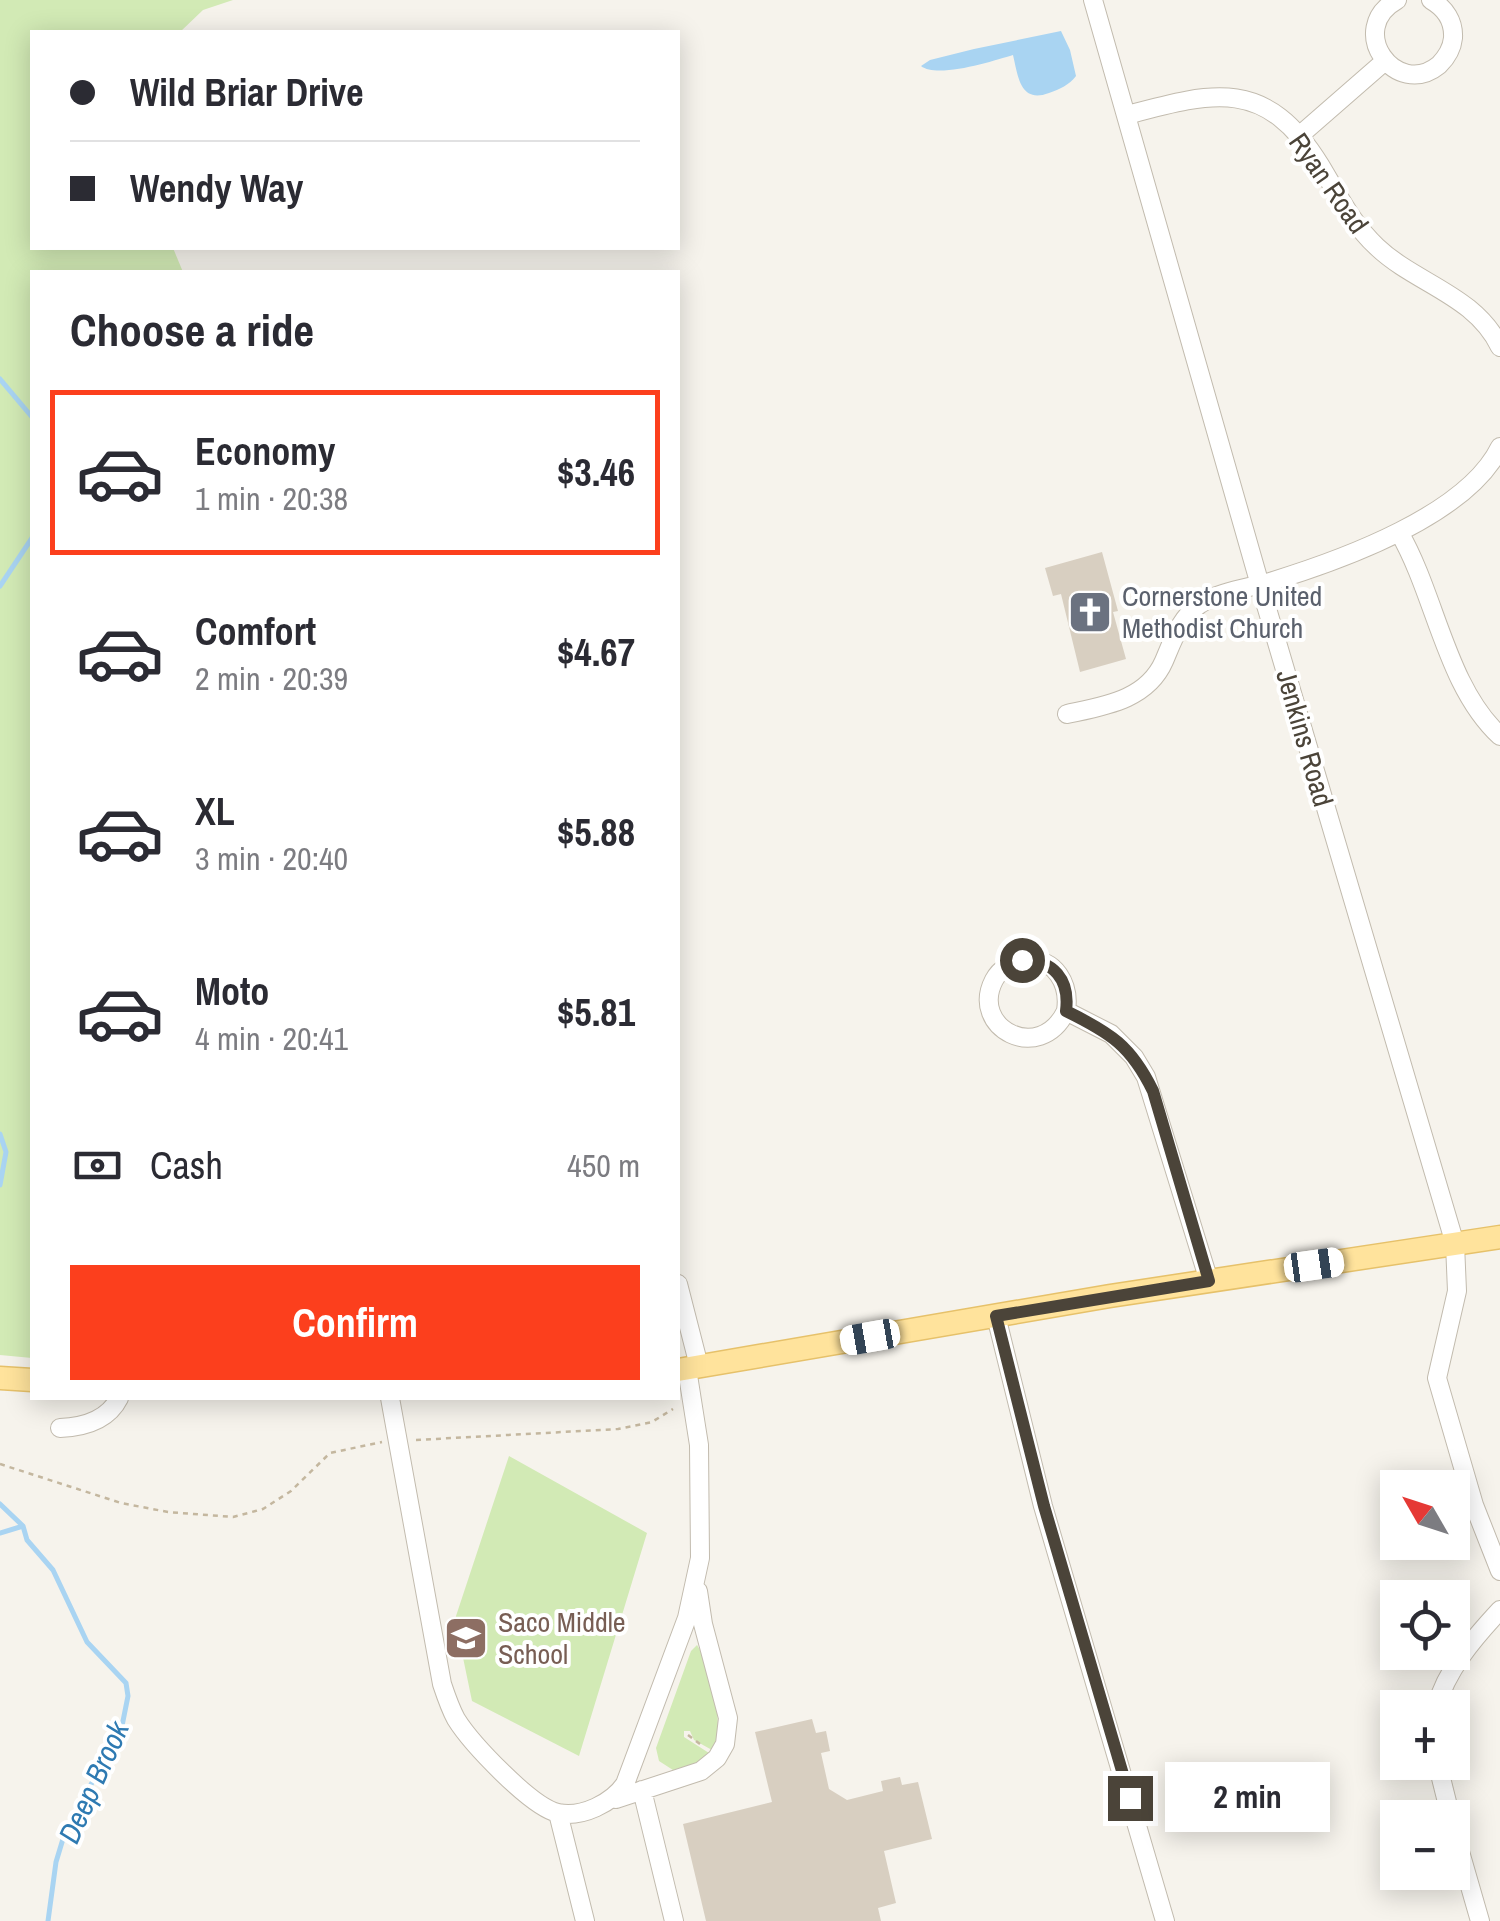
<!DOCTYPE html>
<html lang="en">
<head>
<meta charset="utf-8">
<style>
	:root { --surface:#fff; --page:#f7f7f7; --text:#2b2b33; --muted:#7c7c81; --line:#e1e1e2; --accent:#fc3f1d }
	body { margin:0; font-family:"Archivo Narrow",sans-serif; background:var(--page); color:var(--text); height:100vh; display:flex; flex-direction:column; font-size:38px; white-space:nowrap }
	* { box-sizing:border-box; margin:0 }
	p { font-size:32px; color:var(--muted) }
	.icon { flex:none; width:55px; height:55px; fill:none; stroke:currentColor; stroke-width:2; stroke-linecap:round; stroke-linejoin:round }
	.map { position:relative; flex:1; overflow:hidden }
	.details { position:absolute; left:30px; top:270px; width:650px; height:1130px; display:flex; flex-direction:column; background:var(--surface); border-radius:0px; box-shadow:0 5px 25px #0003 }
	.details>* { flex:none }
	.banner { position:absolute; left:30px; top:30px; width:650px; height:220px; border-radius:0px; box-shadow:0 5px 25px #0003; display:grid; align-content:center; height:220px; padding:0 40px; background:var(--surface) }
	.needle { width:65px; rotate:309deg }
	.tools { position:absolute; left:1380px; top:1470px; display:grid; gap:20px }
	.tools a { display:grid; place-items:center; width:90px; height:90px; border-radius:0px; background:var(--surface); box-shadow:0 5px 25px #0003; font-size:50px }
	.end { position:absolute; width:45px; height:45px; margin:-22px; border:12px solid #4b4439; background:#fff; box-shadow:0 0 0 5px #fff }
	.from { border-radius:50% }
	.bubble { position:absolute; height:70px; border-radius:0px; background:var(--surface); box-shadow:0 5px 25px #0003; font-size:32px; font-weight:700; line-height:70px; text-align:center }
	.car { position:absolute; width:30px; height:60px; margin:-30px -15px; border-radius:12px; box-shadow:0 0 8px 2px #0007; background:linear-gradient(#fff 24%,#345 0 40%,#fff 0 76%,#345 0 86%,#fff 0) }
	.banner b { display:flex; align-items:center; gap:35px; height:95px; font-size:38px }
	.banner b+b { border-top:2px solid var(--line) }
	.banner i { width:25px; height:25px; background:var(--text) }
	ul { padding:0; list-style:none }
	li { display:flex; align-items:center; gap:30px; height:165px; margin:0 20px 15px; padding:0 20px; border:5px solid transparent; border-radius:0px }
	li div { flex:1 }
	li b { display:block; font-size:38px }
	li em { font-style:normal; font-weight:700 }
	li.active { border-color:var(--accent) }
	li>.icon { width:90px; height:90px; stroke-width:1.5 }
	h2 { padding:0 40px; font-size:45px; line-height:120px }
	.pay { display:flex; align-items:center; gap:25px; height:110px; padding:0 40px; font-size:38px }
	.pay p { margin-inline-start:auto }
	.action { display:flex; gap:20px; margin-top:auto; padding:20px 40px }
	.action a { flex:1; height:115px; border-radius:0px; background:var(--accent); color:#fff; font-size:40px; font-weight:700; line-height:115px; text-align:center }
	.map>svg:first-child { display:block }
	.green { fill:#d2eab5 }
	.water { fill:#a9d4f2 }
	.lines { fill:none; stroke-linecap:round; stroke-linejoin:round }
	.stream { stroke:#a9d4f2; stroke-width:5 }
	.building { fill:#d8cfc1 }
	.minor-casing { stroke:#c2bbae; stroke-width:20 }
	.major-casing { stroke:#e6c16a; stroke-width:25 }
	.path { stroke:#c4b79f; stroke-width:2.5; stroke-dasharray:5 5; stroke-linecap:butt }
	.minor { stroke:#fff; stroke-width:18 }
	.major { stroke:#ffe39c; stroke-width:22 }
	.route { stroke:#4b4439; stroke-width:12 }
	.labels { text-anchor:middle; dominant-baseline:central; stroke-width:8; stroke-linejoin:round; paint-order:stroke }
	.street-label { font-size:28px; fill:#4b4439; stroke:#fff }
	.worship-label { font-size:28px; fill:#5b616d; stroke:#fff; text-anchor:start }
	.education-label { font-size:28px; fill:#785e54; stroke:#fff; text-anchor:start }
	.water-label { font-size:30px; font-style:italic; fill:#2e7ab2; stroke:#fff }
</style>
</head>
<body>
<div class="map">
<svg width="1500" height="1921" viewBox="0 0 1500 1921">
	<rect width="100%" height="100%" fill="#f6f3ec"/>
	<!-- green -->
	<path class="green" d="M0,0h233l-30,10 -23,22h-148v216h141l10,24h-151v1086l-32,-3z
		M509,1456l138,77 -68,223 -107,-55 -17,-82z
		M697,1645c15,22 29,82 15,105l-18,-10 -4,-9h-6v6l25,16 -11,10 -25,7 -14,-9 -3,-13 35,-97z"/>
	<!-- water -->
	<path class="water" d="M1061,31l9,19 6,26c-7,9 -16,13 -27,17 -29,11 -31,-17 -36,-38 -20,6 -76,24 -92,11l9,-6 44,-11z"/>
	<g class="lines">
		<!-- stream -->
		<path class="stream" d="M0,379l32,38
			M0,586l32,-48
			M0,1134l6,18 -6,33
			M0,1504l23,22 4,14 26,30 34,72 39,41 2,13 -7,35 -55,98 -10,33 -8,59
			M0,1533l23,-7"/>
	</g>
	<!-- building -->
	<path class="building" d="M1102,552l16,59 -5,1 13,47 -46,13 -19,-78 -8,2 -8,-28z
		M812,1719l4,14 10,-2 4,20 -9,2 8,36 18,11 36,-9 -2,-10 19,-4 2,8 16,-3 14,57 -48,12 12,52 -18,5 3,13h-175l-23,-97 89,-22 -17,-70z"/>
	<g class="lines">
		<!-- minor casing -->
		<g class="minor-casing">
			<path id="minor" d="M1093,0l167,585 195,659 2,47 -20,87 37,127 26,66
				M1397,0c-52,29 -1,100 42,65 7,-7 13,-17 14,-27 1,-17 -8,-30 -22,-38
				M1127,115c86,-23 139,-38 193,50 17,28 32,59 57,82 39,37 98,48 123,100
				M1299,136l86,-75
				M1399,532c37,64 47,154 101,204
				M1067,714c37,-8 80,-14 97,-53 9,-21 16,-43 36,-57 21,-13 50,-16 73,-23 68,-21 194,-66 227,-134
				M1066,1011c-26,54 -97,17 -72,-31 6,-11 18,-19 31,-20 31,-3 45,25 41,51l45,23 23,23 12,20 63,204
				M678,1284l21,82
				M996,1316l47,190 122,415
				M390,1398l52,286c4,12 8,24 14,35 15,24 75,88 102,94 24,5 54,-10 67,-29l62,-166 13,-60 -1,-113 -12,-76
				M60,1428c24,-1 48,-8 59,-30
				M1436,1708c10,-38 38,-70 64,-98
				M1437,1762l14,56
				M642,1790l32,131
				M616,1799l85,-28 16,-13 8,-14 3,-26 -25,-94 -5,-33
				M558,1813l27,108
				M1452,1824l28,97"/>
		</g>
		<!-- major casing -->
		<g class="major-casing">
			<path id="major" d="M678,1370l432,-74 390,-59
				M0,1378l32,2"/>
		</g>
		<!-- path -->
		<path class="path" d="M416,1440l202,-11 34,-7 21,-13
			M0,1464l121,39 47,9 65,5 30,-8 28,-18 39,-38 52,-11
			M688,1735l16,12"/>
		<!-- minor -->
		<use href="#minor" class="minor"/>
		<!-- major -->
		<use href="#major" class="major"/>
	</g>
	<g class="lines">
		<!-- route -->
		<path class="route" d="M1022,960c32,0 48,20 44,51 45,22 65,35 87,80l56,190 -213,35 48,190 86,292"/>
	</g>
	<!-- icons -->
	<defs>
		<g id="church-square" transform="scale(2.25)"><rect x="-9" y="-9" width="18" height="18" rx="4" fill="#6b7280" stroke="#fff"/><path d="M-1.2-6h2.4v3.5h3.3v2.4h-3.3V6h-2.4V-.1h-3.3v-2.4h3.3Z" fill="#fff"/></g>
		<g id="school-square" transform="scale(2.25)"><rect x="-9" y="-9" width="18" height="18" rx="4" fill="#8d6e63" stroke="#fff"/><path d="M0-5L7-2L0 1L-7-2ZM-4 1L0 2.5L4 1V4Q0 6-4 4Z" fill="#fff"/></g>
	</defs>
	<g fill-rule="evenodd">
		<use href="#church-square" x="1090" y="612"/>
		<use href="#school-square" x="466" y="1638"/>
	</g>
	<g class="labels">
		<!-- street labels -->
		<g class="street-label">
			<text transform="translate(1329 183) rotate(55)">Ryan Road</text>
			<text transform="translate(1305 738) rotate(74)">Jenkins Road</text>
		</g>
		<!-- worship labels -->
		<g class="worship-label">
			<text x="1122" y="596">Cornerstone United<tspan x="1122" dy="32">Methodist Church</tspan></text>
		</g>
		<!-- education labels -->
		<g class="education-label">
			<text x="498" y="1622">Saco Middle<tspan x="498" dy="32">School</tspan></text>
		</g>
		<!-- water labels -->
		<g class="water-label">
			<text transform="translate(93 1782) rotate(-66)">Deep Brook</text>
		</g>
	</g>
</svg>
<div class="tools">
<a><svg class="needle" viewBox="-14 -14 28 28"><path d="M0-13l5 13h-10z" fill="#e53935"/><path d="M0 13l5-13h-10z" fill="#7c7c81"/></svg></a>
<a><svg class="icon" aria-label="locate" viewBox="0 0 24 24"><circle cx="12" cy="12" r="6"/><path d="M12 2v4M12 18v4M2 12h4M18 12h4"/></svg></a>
<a>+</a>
<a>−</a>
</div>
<i class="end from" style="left:1022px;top:960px"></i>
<i class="end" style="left:1130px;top:1798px"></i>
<div class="bubble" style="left:1165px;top:1762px;width:165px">2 min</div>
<i class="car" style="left:1314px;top:1265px;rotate:82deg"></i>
<i class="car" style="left:870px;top:1337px;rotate:260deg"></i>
<div class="banner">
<b><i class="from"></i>Wild Briar Drive</b>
<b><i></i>Wendy Way</b>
</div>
<section class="details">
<h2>Choose a ride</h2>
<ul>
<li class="active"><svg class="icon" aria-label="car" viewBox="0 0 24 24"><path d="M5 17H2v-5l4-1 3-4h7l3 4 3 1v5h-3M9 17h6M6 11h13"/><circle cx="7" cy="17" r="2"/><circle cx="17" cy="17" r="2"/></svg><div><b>Economy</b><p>1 min · 20:38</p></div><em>$3.46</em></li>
<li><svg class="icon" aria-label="car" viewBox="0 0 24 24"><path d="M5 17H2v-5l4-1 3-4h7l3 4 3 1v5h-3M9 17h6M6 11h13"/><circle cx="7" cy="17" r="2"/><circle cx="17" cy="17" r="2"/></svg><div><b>Comfort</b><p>2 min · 20:39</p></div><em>$4.67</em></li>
<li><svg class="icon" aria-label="car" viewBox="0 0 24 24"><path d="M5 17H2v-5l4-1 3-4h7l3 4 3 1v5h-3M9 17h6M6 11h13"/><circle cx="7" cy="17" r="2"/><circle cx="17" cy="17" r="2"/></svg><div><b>XL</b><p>3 min · 20:40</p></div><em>$5.88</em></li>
<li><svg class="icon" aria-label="car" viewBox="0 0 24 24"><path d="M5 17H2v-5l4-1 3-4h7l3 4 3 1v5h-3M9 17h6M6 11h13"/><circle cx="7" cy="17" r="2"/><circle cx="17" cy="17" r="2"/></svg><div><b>Moto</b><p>4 min · 20:41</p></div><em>$5.81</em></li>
</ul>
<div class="pay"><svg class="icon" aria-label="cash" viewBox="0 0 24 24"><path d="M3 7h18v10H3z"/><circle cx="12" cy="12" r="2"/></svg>Cash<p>450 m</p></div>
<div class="action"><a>Confirm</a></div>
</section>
</div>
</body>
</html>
